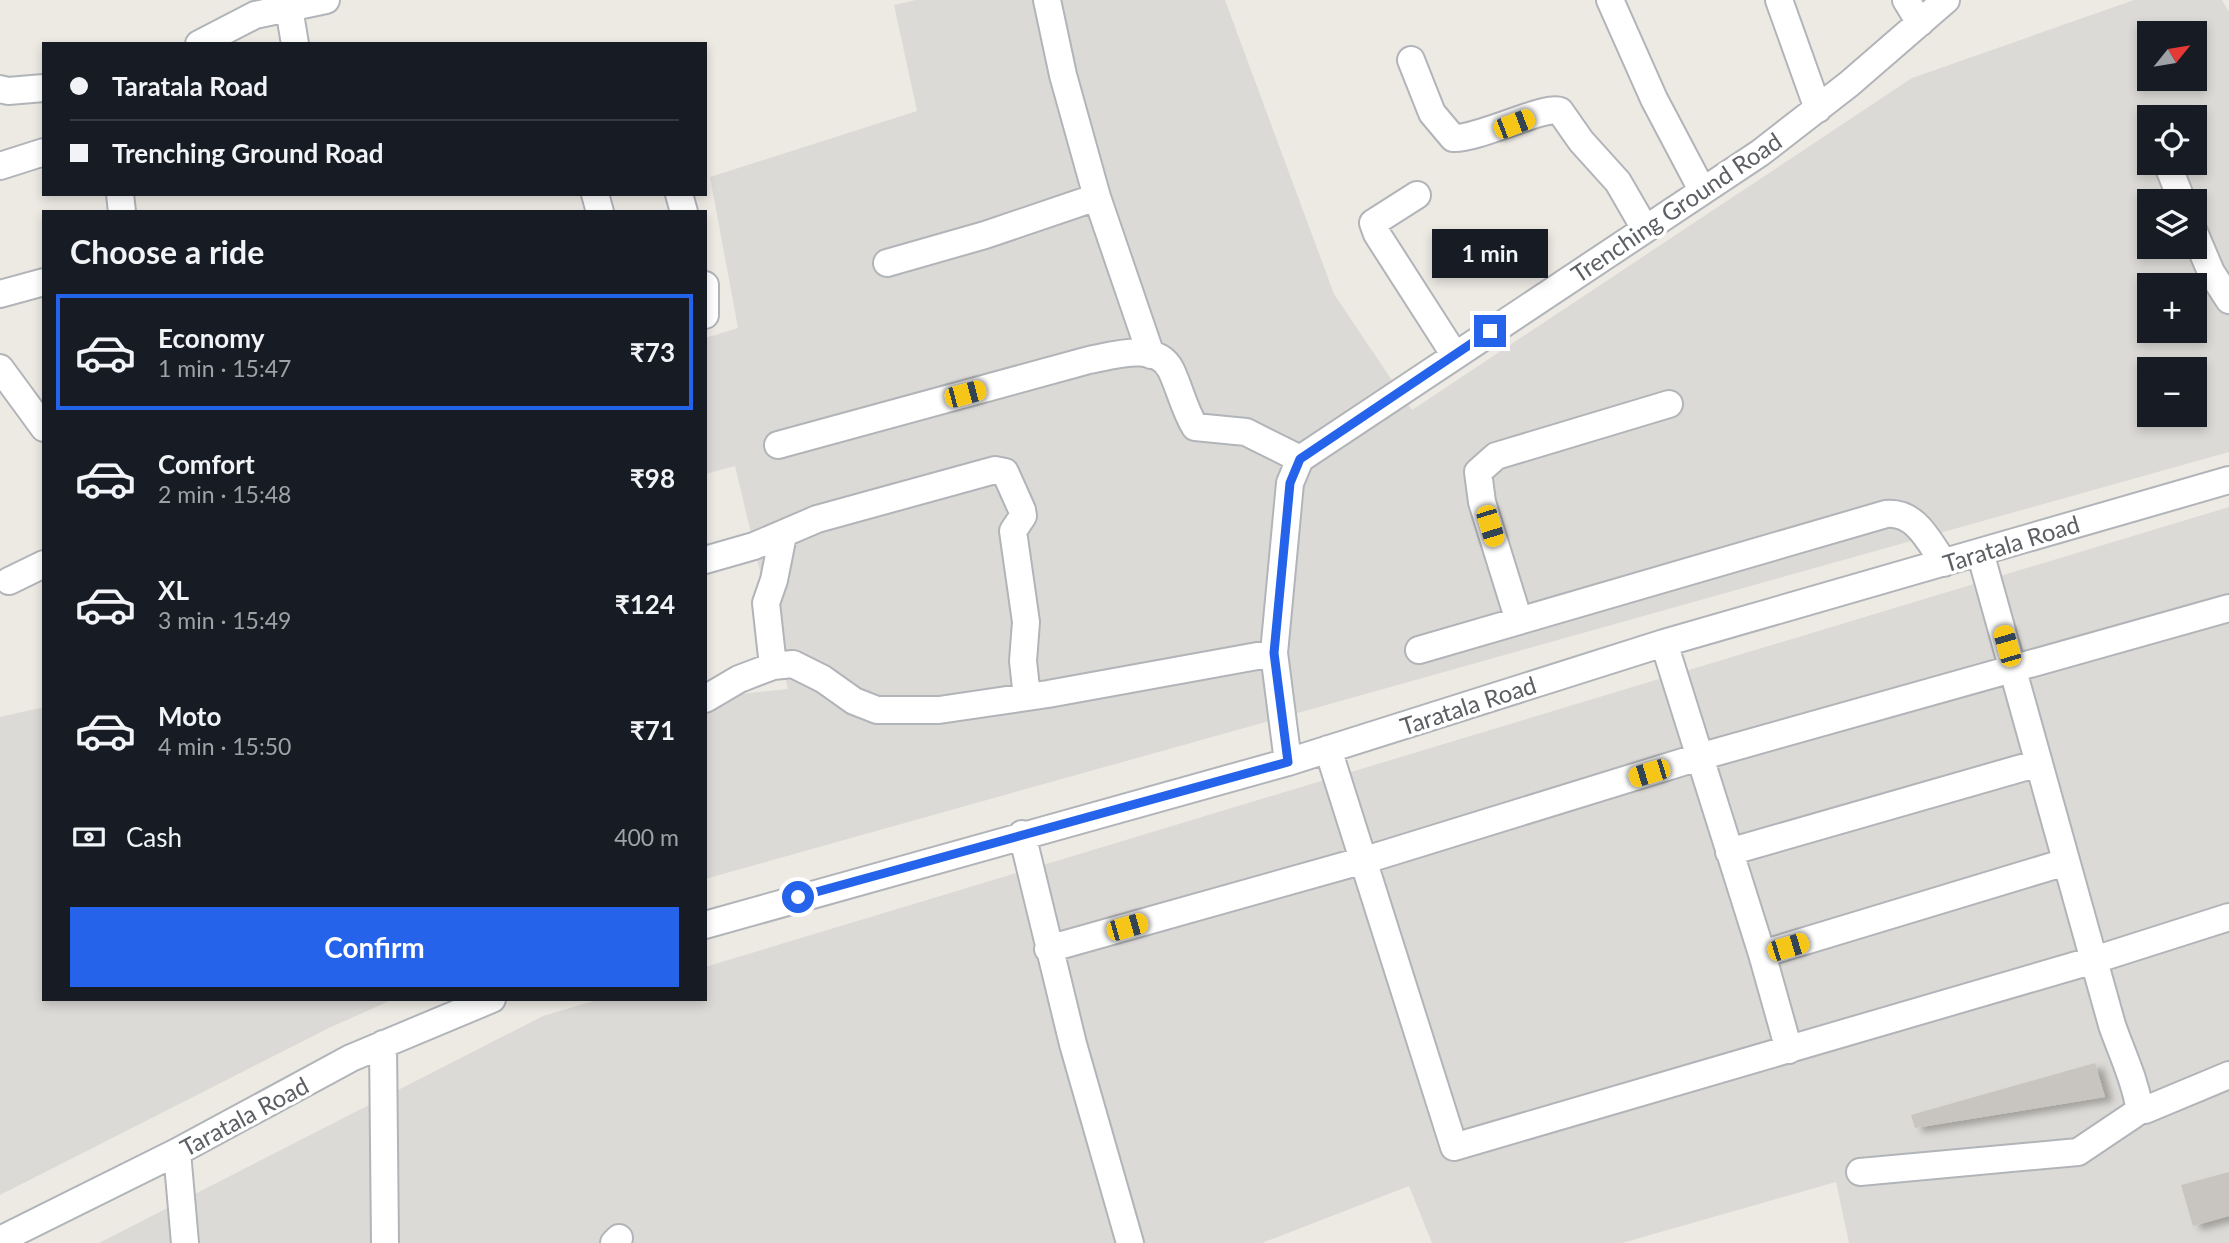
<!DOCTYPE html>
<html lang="en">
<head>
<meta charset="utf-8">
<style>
	:root { --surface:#171b24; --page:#242831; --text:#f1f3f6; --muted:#9ea1a6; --line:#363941; --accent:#2563eb }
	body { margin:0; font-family:Lato,sans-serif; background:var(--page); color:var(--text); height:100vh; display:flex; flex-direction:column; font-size:26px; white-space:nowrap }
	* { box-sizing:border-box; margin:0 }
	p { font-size:23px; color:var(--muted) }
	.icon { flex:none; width:38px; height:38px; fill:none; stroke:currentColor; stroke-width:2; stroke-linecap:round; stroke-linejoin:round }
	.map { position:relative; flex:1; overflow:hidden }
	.side { position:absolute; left:42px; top:210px; width:665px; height:791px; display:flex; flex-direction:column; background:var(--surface); border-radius:0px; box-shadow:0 4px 10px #0003 }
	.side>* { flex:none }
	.guide { position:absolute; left:42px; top:42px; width:665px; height:154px; border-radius:0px; box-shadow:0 4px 10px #0003; display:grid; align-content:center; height:154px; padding:0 28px; background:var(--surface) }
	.needle { width:46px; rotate:60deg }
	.tools { position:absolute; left:2137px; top:21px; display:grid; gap:14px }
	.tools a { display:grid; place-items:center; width:70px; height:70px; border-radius:0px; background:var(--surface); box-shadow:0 4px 10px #0003; font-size:35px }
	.end { position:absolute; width:32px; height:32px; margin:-16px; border:9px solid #2563eb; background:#fff; box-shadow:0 0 0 4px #fff }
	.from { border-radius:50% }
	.bubble { position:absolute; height:49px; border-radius:0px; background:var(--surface); box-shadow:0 4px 10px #0003; font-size:23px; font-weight:700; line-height:49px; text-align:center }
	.car { position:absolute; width:21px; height:42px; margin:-21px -10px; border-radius:9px; box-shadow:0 0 5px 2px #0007; background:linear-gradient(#f5c518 24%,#345 0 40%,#f5c518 0 76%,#345 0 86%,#f5c518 0) }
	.guide b { display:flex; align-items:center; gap:24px; height:66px; font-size:26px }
	.guide b+b { border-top:2px solid var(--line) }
	.guide i { width:18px; height:18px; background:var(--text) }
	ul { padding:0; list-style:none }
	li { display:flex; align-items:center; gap:21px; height:116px; margin:0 14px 10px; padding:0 14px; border:4px solid transparent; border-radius:0px }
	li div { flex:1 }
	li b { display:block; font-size:26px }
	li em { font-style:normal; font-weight:700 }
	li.on { border-color:var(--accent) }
	li>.icon { width:63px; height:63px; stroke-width:1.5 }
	h2 { padding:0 28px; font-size:32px; line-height:84px }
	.pay { display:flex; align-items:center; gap:18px; height:77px; padding:0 28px; font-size:26px }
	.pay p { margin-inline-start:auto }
	.button { display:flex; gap:14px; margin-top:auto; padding:14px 28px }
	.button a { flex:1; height:80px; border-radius:0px; background:var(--accent); color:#fff; font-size:28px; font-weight:700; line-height:80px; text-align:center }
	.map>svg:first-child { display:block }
	.industrial { fill:#dcdad6; fill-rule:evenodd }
	.building { fill:#c8c5c0; filter:url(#shadow) }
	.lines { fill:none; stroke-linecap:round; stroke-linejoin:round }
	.minor-casing { stroke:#b1b4b8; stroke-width:30 }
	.minor { stroke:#fff; stroke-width:26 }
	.route { stroke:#2563eb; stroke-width:9 }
	.labels { text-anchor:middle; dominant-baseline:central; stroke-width:7; stroke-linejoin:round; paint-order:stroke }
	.street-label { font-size:24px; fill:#5c5f63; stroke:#fff }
</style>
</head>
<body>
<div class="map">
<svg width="2229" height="1243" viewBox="0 0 2229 1243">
	<defs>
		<filter id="shadow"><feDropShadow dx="8" dy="4.5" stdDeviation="3.5" flood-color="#0004"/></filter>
	</defs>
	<rect width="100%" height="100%" fill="#edeae4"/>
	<!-- industrial -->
	<path class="industrial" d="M916,0h309l109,294 78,116 500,-332 222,-78h88l7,12v440l-1524,427v-164l36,-21 47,-5 -53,-223 -30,8v-136l33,-10 -28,-151 207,-66 -23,-106zM2149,33h45v46h-45zM2149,117h45v46h-45zM2149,201h45v46h-45zM2149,285h45v46h-45zM2149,369h45v46h-45z
		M2229,507v736h-380l-13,-61 -214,61h-190l-23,-57 -147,57h-1163l444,-227 57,-17h105v-32z
		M44,707v292h350l-63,28 -331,168v-478z"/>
	<!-- building -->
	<path class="building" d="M2095,1063l10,34 -190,31 -4,-13z
		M2229,1172v44l-36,10 -12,-41z"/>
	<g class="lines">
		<!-- minor casing -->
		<g class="minor-casing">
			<path id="minor" d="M1047,0l16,75 34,122 54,158
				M1610,0l44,99 48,91
				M1779,0l39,109
				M1906,0l14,23
				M289,8l6,36
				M199,44l56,-29 71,-15
				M1411,60l21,53 21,25c24,2 94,-34 107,-27l21,30 37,41 26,45
				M0,89l8,2 36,-3
				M2167,163l15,38
				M0,166l44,-14
				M120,194l2,18
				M595,194l5,18
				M679,194l5,18
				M1417,195l-44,28 4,11 77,120
				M2194,232l17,40 18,28
				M887,263l98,-28 112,-38
				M705,285v30
				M0,294l44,-12
				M0,368l44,60
				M778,445l311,-85c23,-4 68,-19 82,10 9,19 13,39 24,57l51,5 54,27
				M1980,552l132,473c10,29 22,52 27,81l6,4 84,-35
				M705,560l49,-14 63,-27 178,-49 10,2 17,38 1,6 -10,15 13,91 -3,39 4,36
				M9,581l35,-17
				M1519,621l-37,-119 -4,-30 18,-16 173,-52
				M1664,643l98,311 27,96
				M1419,650l467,-136c30,-3 43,28 58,49
				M773,666l-7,-63 8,-23 9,-45
				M705,699l34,-20 34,-13 20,-2 30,15 31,22 23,9h62l109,-16 226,-41
				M1328,749l126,398 640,-187 135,-43
				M1288,762l-14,-109 16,-170 10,-24 460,-306 89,-69 97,-84
				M1022,834l51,210 57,199
				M1729,852l310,-89
				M705,925l583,-163 376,-119 565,-163
				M1048,949l327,-92 324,-100 530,-149
				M1762,954l304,-92
				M383,1044l2,199
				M177,1152l8,91
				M1860,1172l218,-20 64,-43
				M0,1240l177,-88 174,-94 141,-59
				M614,1243l5,-5"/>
		</g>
		<!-- minor -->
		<use href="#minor" class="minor"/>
	</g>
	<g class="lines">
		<!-- route -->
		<path class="route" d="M798,897l490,-135 -14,-109 16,-170 10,-24 190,-128"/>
	</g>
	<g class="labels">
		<!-- street labels -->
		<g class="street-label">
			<text transform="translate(1676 207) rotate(-34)">Trenching Ground Road</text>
			<text transform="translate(2011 543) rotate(-17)">Taratala Road</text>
			<text transform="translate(1468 705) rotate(-18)">Taratala Road</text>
			<text transform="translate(244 1116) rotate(-28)">Taratala Road</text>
		</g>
	</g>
</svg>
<div class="tools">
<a><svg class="needle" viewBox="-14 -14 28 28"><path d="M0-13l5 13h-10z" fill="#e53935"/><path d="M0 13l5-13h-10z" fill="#9ea1a6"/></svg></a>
<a><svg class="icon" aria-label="locate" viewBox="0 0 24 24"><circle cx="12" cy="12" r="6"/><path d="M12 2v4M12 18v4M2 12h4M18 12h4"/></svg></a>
<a><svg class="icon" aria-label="layers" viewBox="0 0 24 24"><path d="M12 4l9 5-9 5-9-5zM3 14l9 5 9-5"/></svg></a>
<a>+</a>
<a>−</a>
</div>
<i class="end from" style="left:798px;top:897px"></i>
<i class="end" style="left:1490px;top:331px"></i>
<div class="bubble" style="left:1432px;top:229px;width:116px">1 min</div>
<i class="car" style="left:1514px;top:124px;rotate:69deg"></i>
<i class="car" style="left:965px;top:394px;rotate:75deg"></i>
<i class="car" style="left:1490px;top:526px;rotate:163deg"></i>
<i class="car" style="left:2007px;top:646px;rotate:344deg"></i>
<i class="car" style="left:1649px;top:773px;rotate:253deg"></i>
<i class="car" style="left:1127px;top:927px;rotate:74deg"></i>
<i class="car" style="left:1788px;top:947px;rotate:73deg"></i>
<div class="guide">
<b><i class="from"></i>Taratala Road</b>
<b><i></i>Trenching Ground Road</b>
</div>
<section class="side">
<h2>Choose a ride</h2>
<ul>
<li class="on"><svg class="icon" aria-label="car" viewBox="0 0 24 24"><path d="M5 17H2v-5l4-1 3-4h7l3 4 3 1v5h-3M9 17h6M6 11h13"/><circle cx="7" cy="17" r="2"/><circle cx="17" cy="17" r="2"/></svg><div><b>Economy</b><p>1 min · 15:47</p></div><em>₹73</em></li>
<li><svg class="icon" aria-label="car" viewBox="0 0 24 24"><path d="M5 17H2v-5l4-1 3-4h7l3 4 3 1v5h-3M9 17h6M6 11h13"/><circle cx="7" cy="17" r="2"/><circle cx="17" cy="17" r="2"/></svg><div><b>Comfort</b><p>2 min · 15:48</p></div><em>₹98</em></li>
<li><svg class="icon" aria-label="car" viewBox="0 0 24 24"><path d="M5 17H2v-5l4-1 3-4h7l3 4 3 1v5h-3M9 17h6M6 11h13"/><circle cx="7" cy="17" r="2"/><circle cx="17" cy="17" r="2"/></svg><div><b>XL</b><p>3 min · 15:49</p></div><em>₹124</em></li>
<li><svg class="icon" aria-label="car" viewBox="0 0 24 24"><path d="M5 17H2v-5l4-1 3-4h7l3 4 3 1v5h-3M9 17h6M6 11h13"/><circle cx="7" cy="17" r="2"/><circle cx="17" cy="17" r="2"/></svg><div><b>Moto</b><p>4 min · 15:50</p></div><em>₹71</em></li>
</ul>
<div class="pay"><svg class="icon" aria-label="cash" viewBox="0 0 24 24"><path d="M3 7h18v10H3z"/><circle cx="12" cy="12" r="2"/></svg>Cash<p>400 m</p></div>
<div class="button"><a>Confirm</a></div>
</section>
</div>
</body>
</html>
